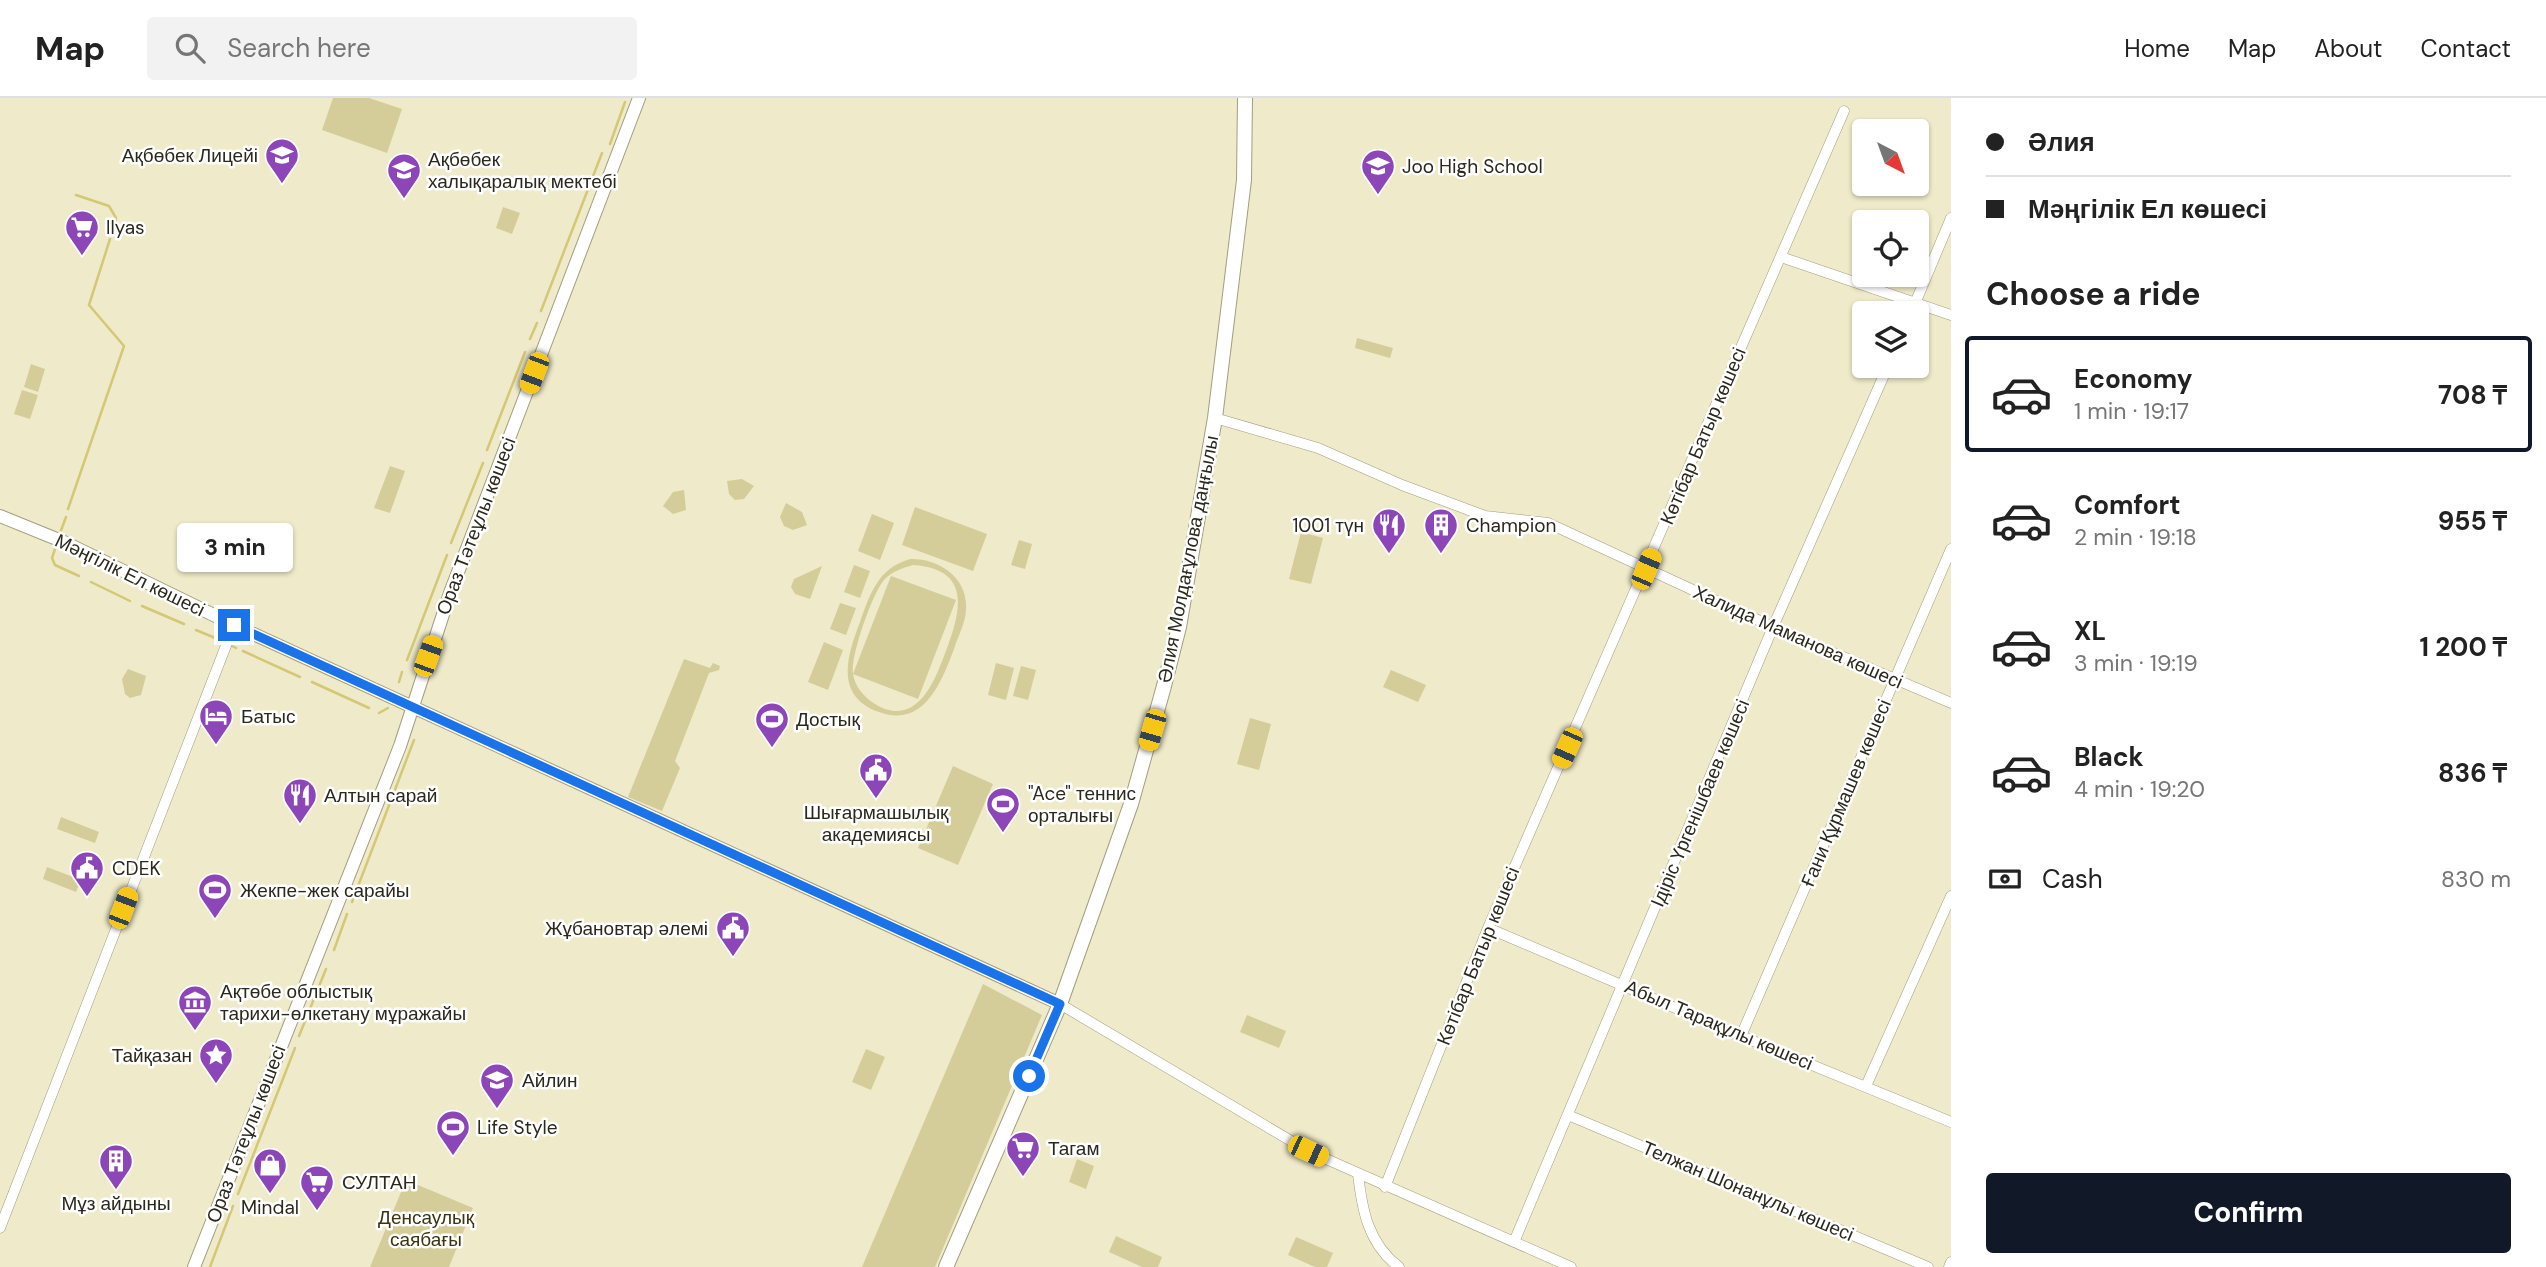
<!DOCTYPE html>
<html lang="en">
<head>
<meta charset="utf-8">
<style>
	:root { --surface:#fff; --page:#f2f2f2; --text:#222; --muted:#767676; --line:#e0e0e0; --accent:#111827 }
	body { margin:0; font-family:"DM Sans",sans-serif; background:var(--page); color:var(--text); height:100vh; display:flex; flex-direction:column; font-size:26px; white-space:nowrap }
	* { box-sizing:border-box; margin:0 }
	p { font-size:23px; color:var(--muted) }
	.icon { flex:none; width:38px; height:38px; fill:none; stroke:currentColor; stroke-width:2; stroke-linecap:round; stroke-linejoin:round }
	.map { position:relative; flex:1; overflow:hidden }
	.details { display:flex; flex-direction:column; background:var(--surface); width:595px }
	.details>* { flex:none }
	.hud { display:grid; align-content:center; height:154px; padding:0 35px; background:var(--surface) }
	.needle { width:46px; rotate:139deg }
	.buttons { position:absolute; left:1852px; top:21px; display:grid; gap:14px }
	.buttons a { display:grid; place-items:center; width:77px; height:77px; border-radius:7px; background:var(--surface); box-shadow:0 2px 5px #0004; font-size:35px }
	.end { position:absolute; width:32px; height:32px; margin:-16px; border:9px solid #1a73e8; background:#fff; box-shadow:0 0 0 4px #fff }
	.from { border-radius:50% }
	.bubble { position:absolute; height:49px; border-radius:7px; background:var(--surface); box-shadow:0 2px 5px #0004; font-size:23px; font-weight:700; line-height:49px; text-align:center }
	.car { position:absolute; width:21px; height:42px; margin:-21px -10px; border-radius:9px; box-shadow:0 0 5px 2px #0007; background:linear-gradient(#f5c518 24%,#345 0 40%,#f5c518 0 76%,#345 0 86%,#f5c518 0) }
	.hud b { display:flex; align-items:center; gap:24px; height:66px; font-size:26px }
	.hud b+b { border-top:2px solid var(--line) }
	.hud i { width:18px; height:18px; background:var(--text) }
	ul { padding:0; list-style:none }
	li { display:flex; align-items:center; gap:21px; height:116px; margin:0 14px 10px; padding:0 21px; border:4px solid transparent; border-radius:7px }
	li div { flex:1 }
	li b { display:block; font-size:26px }
	li em { font-style:normal; font-weight:700 }
	li.active { border-color:var(--accent) }
	li>.icon { width:63px; height:63px; stroke-width:1.5 }
	h2 { padding:0 35px; font-size:32px; line-height:84px }
	.pay { display:flex; align-items:center; gap:18px; height:77px; padding:0 35px; font-size:26px }
	.pay p { margin-inline-start:auto }
	.action { display:flex; gap:14px; margin-top:auto; padding:14px 35px }
	.action a { flex:1; height:80px; border-radius:7px; background:var(--accent); color:#fff; font-size:28px; font-weight:700; line-height:80px; text-align:center }
	header { display:flex; align-items:center; gap:42px; box-sizing:border-box; height:98px; padding:0 35px; background:var(--surface); border-bottom:2px solid var(--line) }
	header strong { font-size:33px }
	nav { display:flex; gap:38px; margin-inline-start:auto; font-size:24px }
	.search { width:490px; height:63px; background:var(--page); display:flex; align-items:center; gap:18px; box-sizing:border-box; padding:0 24px; border-radius:7px; color:var(--muted); font-size:26px }
	main { display:flex; flex:1; min-height:0 }
	.map>svg:first-child { display:block }
	.green { fill:#d4cd9a; fill-rule:evenodd }
	.lines { fill:none; stroke-linecap:round; stroke-linejoin:round }
	.stream { stroke:#d4c775; stroke-width:2.5 }
	.minor-casing { stroke:#a29e7f; stroke-width:11 }
	.tertiary-casing { stroke:#a29e7f; stroke-width:14 }
	.secondary-casing { stroke:#a29e7f; stroke-width:16 }
	.minor { stroke:#fff; stroke-width:10 }
	.tertiary { stroke:#fff; stroke-width:12 }
	.secondary { stroke:#fff; stroke-width:14 }
	.route { stroke:#1a73e8; stroke-width:9 }
	.labels { text-anchor:middle; dominant-baseline:central; stroke-width:5; stroke-linejoin:round; paint-order:stroke }
	.poi-label { font-size:19px; fill:#2b291c; stroke:#fff; text-anchor:start }
	.street-label { font-size:19px; fill:#2b291c; stroke:#fff }
	.park-label { font-size:19px; fill:#3a340f; stroke:#fff }
</style>
</head>
<body>
<header>
<strong>Map</strong>
<div class="search"><svg class="icon" aria-label="search" viewBox="0 0 24 24"><circle cx="10" cy="10" r="6"/><path d="M15 15l6 6"/></svg>Search here</div>
<nav><a>Home</a><a>Map</a><a>About</a><a>Contact</a></nav>
</header>
<main>
<div class="map">
<svg width="1951" height="1169" viewBox="0 0 1951 1169">
	<rect width="100%" height="100%" fill="#efeac9"/>
	<!-- green -->
	<path class="green" d="M333,0h36l33,11 -15,44 -65,-23z
		M503,109l17,6 -8,21 -16,-6z
		M1357,240l36,10 -3,10 -35,-10z
		M31,266l14,5 -7,23 -14,-5z
		M22,292l16,5 -8,24 -16,-5z
		M390,368l15,5 -15,42 -16,-5z
		M742,381l12,7 -10,13 -9,1 -6,-6 -2,-13z
		M684,392l2,20 -13,4 -10,-8 10,-14z
		M786,405l16,9 5,13 -14,5 -9,-4 -4,-9z
		M915,409l72,27 -14,37 -71,-26z
		M872,416l22,9 -14,37 -22,-9z
		M1301,434l22,6 -12,46 -22,-5z
		M1019,442l13,4 -7,25 -14,-4z
		M910,461c28,-1 58,18 56,50 0,13 -8,27 -12,40 -12,32 -30,80 -75,63 -45,-16 -32,-56 -19,-90 10,-28 18,-54 50,-63zM913,467c57,4 49,43 34,83 -11,30 -29,82 -72,56 -11,-7 -20,-17 -22,-30l65,25 38,-99 -65,-24 -38,98c-3,-17 19,-80 31,-94 7,-8 18,-12 29,-15z
		M854,467l16,6 -10,27 -16,-6z
		M822,468l-12,33 -15,-5 -4,-7 3,-8z
		M840,505l16,5 -10,27 -16,-6z
		M824,544l19,8 -15,40 -20,-8z
		M684,561l26,9 3,-5 7,3 -1,4 -10,3 -34,88 5,7 -18,43 -34,-14z
		M996,565l18,5 -8,32 -18,-5z
		M1021,568l15,4 -8,30 -15,-4z
		M128,571l18,7 -5,19 -11,3 -5,-4 -3,-15z
		M1391,572l35,15 -8,17 -35,-15z
		M1250,620l21,6 -12,46 -22,-6z
		M953,668l40,18 -35,81 -40,-17z
		M61,719l38,15 -4,11 -38,-14z
		M47,769l34,13 -5,12 -33,-13z
		M983,886l59,31 -107,252h-73z
		M1247,917l39,16 -7,17 -39,-16z
		M866,951l19,8 -14,33 -19,-8z
		M1077,1061l17,7 -8,23 -17,-7z
		M406,1082l67,28 -24,59h-79z
		M1116,1138l46,21 -4,10h-16l-33,-15z
		M1296,1139l37,16 -6,14h-12l-27,-12z"/>
	<g class="lines">
		<!-- stream -->
		<path class="stream" d="M610,46l15,-42
			M76,97l33,11 7,12 -2,8
			M541,213l61,-158
			M530,241l7,-16
			M487,352l38,-98
			M68,411l56,-163 -35,-41 21,-66
			M60,435l6,-16
			M451,445l32,-80
			M56,448l-4,12 3,7 24,11
			M91,484l39,19
			M142,508l42,18
			M196,532l24,10
			M232,548l4,2
			M243,553l57,26
			M407,562l40,-105
			M312,584l57,26
			M399,584l3,-10
			M379,615l9,-5
			M352,804l62,-162
			M334,852l13,-36
			M299,938l27,-67
			M238,1096l57,-146
			M210,1169l23,-61"/>
		<!-- minor casing -->
		<g class="minor-casing">
			<path id="minor" d="M1781,159l170,58
				M1911,215l40,-95
				M1215,320l103,30 84,37 83,31 63,7 225,104 178,76
				M1488,830l253,108 210,86
				M1060,906l248,147 263,116
				M1741,938l210,-487
				M1866,988l85,-190
				M1568,1017l360,152
				M1358,1076c4,35 10,70 41,93
				M1385,1089l103,-259 356,-817
				M0,1130l234,-603
				M1514,1144l259,-615 115,-261
				M1949,1169l2,-5"/>
		</g>
		<!-- tertiary casing -->
		<g class="tertiary-casing">
			<path id="tertiary" d="M0,418l64,26 170,83 826,379
				M194,1169l206,-521 50,-153 189,-495"/>
		</g>
		<!-- secondary casing -->
		<g class="secondary-casing">
			<path id="secondary" d="M946,1169l114,-263 71,-200 33,-118 15,-59 36,-209 29,-238 1,-82"/>
		</g>
		<!-- minor -->
		<use href="#minor" class="minor"/>
		<!-- tertiary -->
		<use href="#tertiary" class="tertiary"/>
		<!-- secondary -->
		<use href="#secondary" class="secondary"/>
	</g>
	<g class="lines">
		<!-- route -->
		<path class="route" d="M234,527l826,379 -31,72"/>
	</g>
	<!-- icons -->
	<defs>
		<g id="school-pin" transform="scale(1.75)"><path d="M0 17L-7.5 6A9.5 9.5 0 1 1 7.5 6Z" fill="#8d46b8" stroke="#fff"/><path d="M0-5L7-2L0 1L-7-2ZM-4 1L0 2.5L4 1V4Q0 6-4 4Z" fill="#fff"/></g>
		<g id="supermarket-pin" transform="scale(1.75)"><path d="M0 17L-7.5 6A9.5 9.5 0 1 1 7.5 6Z" fill="#8d46b8" stroke="#fff"/><path d="M-6-5.5h2.5l.6 2H6L4.5 2H-2.5L-4.4-4H-6ZM-1.5 3.2a1.3 1.3 0 1 0 .1 0ZM3 3.2a1.3 1.3 0 1 0 .1 0Z" fill="#fff"/></g>
		<g id="restaurant-pin" transform="scale(1.75)"><path d="M0 17L-7.5 6A9.5 9.5 0 1 1 7.5 6Z" fill="#8d46b8" stroke="#fff"/><path d="M-5-6h1v4h1v-4h1v4h1v-4h1v5L-1.5 .5V6h-2V.5L-5-1ZM5-6V6H3V1.5H1.5Q1.5-4 5-6Z" fill="#fff"/></g>
		<g id="building-pin" transform="scale(1.75)"><path d="M0 17L-7.5 6A9.5 9.5 0 1 1 7.5 6Z" fill="#8d46b8" stroke="#fff"/><path d="M-4-6H4V6H1V3H-1V6H-4ZM-2.5-4.3h1.7v1.8h-1.7ZM.8-4.3h1.7v1.8H.8ZM-2.5-1h1.7V.8h-1.7ZM.8-1h1.7V.8H.8Z" fill="#fff"/></g>
		<g id="hotel-pin" transform="scale(1.75)"><path d="M0 17L-7.5 6A9.5 9.5 0 1 1 7.5 6Z" fill="#8d46b8" stroke="#fff"/><path d="M-6-4.5h1.5V1H6V5H4.5V3h-9V5H-6ZM-4 0a1.8 1.8 0 1 1 3.6 0ZM.5 0V-2.5h3Q6-2.5 6 0Z" fill="#fff"/></g>
		<g id="stadium-pin" transform="scale(1.75)"><path d="M0 17L-7.5 6A9.5 9.5 0 1 1 7.5 6Z" fill="#8d46b8" stroke="#fff"/><path d="M0-5a6.5 5 0 1 0 0 10a6.5 5 0 1 0 0-10ZM-3.5-1.8h7v3.6h-7Z" fill="#fff"/></g>
		<g id="civic-pin" transform="scale(1.75)"><path d="M0 17L-7.5 6A9.5 9.5 0 1 1 7.5 6Z" fill="#8d46b8" stroke="#fff"/><path d="M-.6-6.5H3V-4.5H.6V-3L4-1V1h2V6H-6V1h2V-1L-.6-3ZM-1.2 2.5V6h2.4V2.5Z" fill="#fff"/></g>
		<g id="museum-pin" transform="scale(1.75)"><path d="M0 17L-7.5 6A9.5 9.5 0 1 1 7.5 6Z" fill="#8d46b8" stroke="#fff"/><path d="M0-6L6-3V-2H-6V-3ZM-5-1h2V3h-2ZM-1-1h2V3h-2ZM3-1h2V3H3ZM-6 4H6V6H-6Z" fill="#fff"/></g>
		<g id="sight-pin" transform="scale(1.75)"><path d="M0 17L-7.5 6A9.5 9.5 0 1 1 7.5 6Z" fill="#8d46b8" stroke="#fff"/><path d="M0-6L1.8-2.2L6-1.7L2.9 1.2L3.7 5.4L0 3.3L-3.7 5.4L-2.9 1.2L-6-1.7L-1.8-2.2Z" fill="#fff"/></g>
		<g id="shop-pin" transform="scale(1.75)"><path d="M0 17L-7.5 6A9.5 9.5 0 1 1 7.5 6Z" fill="#8d46b8" stroke="#fff"/><path d="M-5-2.5h2.3a2.7 3.5 0 0 1 5.4 0H5L5.5 6h-11ZM-1.5-2.5h3a1.5 2.3 0 0 0-3 0Z" fill="#fff"/></g>
	</defs>
	<g fill-rule="evenodd">
		<use href="#school-pin" x="282" y="57"/>
		<use href="#school-pin" x="1378" y="68"/>
		<use href="#school-pin" x="404" y="72"/>
		<use href="#supermarket-pin" x="82" y="129"/>
		<use href="#restaurant-pin" x="1389" y="427"/>
		<use href="#building-pin" x="1441" y="427"/>
		<use href="#hotel-pin" x="216" y="618"/>
		<use href="#stadium-pin" x="772" y="621"/>
		<use href="#civic-pin" x="876" y="672"/>
		<use href="#restaurant-pin" x="300" y="697"/>
		<use href="#stadium-pin" x="1003" y="706"/>
		<use href="#civic-pin" x="87" y="770"/>
		<use href="#stadium-pin" x="215" y="792"/>
		<use href="#civic-pin" x="733" y="830"/>
		<use href="#museum-pin" x="195" y="904"/>
		<use href="#sight-pin" x="216" y="957"/>
		<use href="#school-pin" x="497" y="982"/>
		<use href="#stadium-pin" x="453" y="1029"/>
		<use href="#supermarket-pin" x="1023" y="1050"/>
		<use href="#building-pin" x="116" y="1063"/>
		<use href="#shop-pin" x="270" y="1067"/>
		<use href="#supermarket-pin" x="317" y="1084"/>
	</g>
	<g class="labels">
		<!-- poi labels -->
		<g class="poi-label">
			<text x="258" y="57" text-anchor="end">Ақбөбек Лицейі</text>
			<text x="428" y="61">Ақбөбек<tspan x="428" dy="22">халықаралық мектебі</tspan></text>
			<text x="1402" y="68">Joo High School</text>
			<text x="106" y="129">Ilyas</text>
			<text x="1364" y="427" text-anchor="end">1001 түн</text>
			<text x="1466" y="427">Champion</text>
			<text x="241" y="618">Батыс</text>
			<text x="796" y="621">Достық</text>
			<text x="1028" y="695">"Ace" теннис<tspan x="1028" dy="22">орталығы</tspan></text>
			<text x="324" y="697">Алтын сарай</text>
			<text x="876" y="714" text-anchor="middle">Шығармашылық<tspan x="876" dy="22">академиясы</tspan></text>
			<text x="112" y="770">CDEK</text>
			<text x="240" y="792">Жекпе-жек сарайы</text>
			<text x="708" y="830" text-anchor="end">Жұбановтар әлемі</text>
			<text x="220" y="893">Ақтөбе облыстық<tspan x="220" dy="22">тарихи-өлкетану мұражайы</tspan></text>
			<text x="192" y="957" text-anchor="end">Тайқазан</text>
			<text x="522" y="982">Айлин</text>
			<text x="477" y="1029">Life Style</text>
			<text x="1048" y="1050">Тагам</text>
			<text x="342" y="1084">СУЛТАН</text>
			<text x="116" y="1105" text-anchor="middle">Мұз айдыны</text>
			<text x="270" y="1109" text-anchor="middle">Mindal</text>
		</g>
		<!-- street labels -->
		<g class="street-label">
			<text transform="translate(1703 338) rotate(-67)">Көтібар Батыр көшесі</text>
			<text transform="translate(476 428) rotate(-69)">Ораз Тәтеұлы көшесі</text>
			<text transform="translate(1188 461) rotate(-79)">Әлия Молдағұлова даңғылы</text>
			<text transform="translate(130 477) rotate(26)">Мәңгілік Ел көшесі</text>
			<text transform="translate(1798 539) rotate(24)">Халида Маманова көшесі</text>
			<text transform="translate(1846 695) rotate(-67)">Ғани Құрмашев көшесі</text>
			<text transform="translate(1700 705) rotate(-67)">Ідіріс Үргенішбаев көшесі</text>
			<text transform="translate(1478 858) rotate(-68)">Көтібар Батыр көшесі</text>
			<text transform="translate(1719 927) rotate(23)">Абыл Тарақұлы көшесі</text>
			<text transform="translate(246 1036) rotate(-69)">Ораз Тәтеұлы көшесі</text>
			<text transform="translate(1748 1093) rotate(23)">Телжан Шонанұлы көшесі</text>
		</g>
		<!-- park labels -->
		<g class="park-label">
			<text x="426" y="1119">Денсаулық<tspan x="426" dy="22">саябағы</tspan></text>
		</g>
	</g>
</svg>
<div class="buttons">
<a><svg class="needle" viewBox="-14 -14 28 28"><path d="M0-13l5 13h-10z" fill="#e53935"/><path d="M0 13l5-13h-10z" fill="#767676"/></svg></a>
<a><svg class="icon" aria-label="locate" viewBox="0 0 24 24"><circle cx="12" cy="12" r="6"/><path d="M12 2v4M12 18v4M2 12h4M18 12h4"/></svg></a>
<a><svg class="icon" aria-label="layers" viewBox="0 0 24 24"><path d="M12 4l9 5-9 5-9-5zM3 14l9 5 9-5"/></svg></a>
</div>
<i class="end from" style="left:1029px;top:978px"></i>
<i class="end" style="left:234px;top:527px"></i>
<div class="bubble" style="left:177px;top:425px;width:116px">3 min</div>
<i class="car" style="left:534px;top:275px;rotate:201deg"></i>
<i class="car" style="left:1646px;top:471px;rotate:23deg"></i>
<i class="car" style="left:428px;top:558px;rotate:20deg"></i>
<i class="car" style="left:1152px;top:632px;rotate:196deg"></i>
<i class="car" style="left:1567px;top:650px;rotate:204deg"></i>
<i class="car" style="left:123px;top:810px;rotate:21deg"></i>
<i class="car" style="left:1308px;top:1053px;rotate:115deg"></i>
</div>
<section class="details">
<div class="hud">
<b><i class="from"></i>Әлия</b>
<b><i></i>Мәңгілік Ел көшесі</b>
</div>
<h2>Choose a ride</h2>
<ul>
<li class="active"><svg class="icon" aria-label="car" viewBox="0 0 24 24"><path d="M5 17H2v-5l4-1 3-4h7l3 4 3 1v5h-3M9 17h6M6 11h13"/><circle cx="7" cy="17" r="2"/><circle cx="17" cy="17" r="2"/></svg><div><b>Economy</b><p>1 min · 19:17</p></div><em>708 ₸</em></li>
<li><svg class="icon" aria-label="car" viewBox="0 0 24 24"><path d="M5 17H2v-5l4-1 3-4h7l3 4 3 1v5h-3M9 17h6M6 11h13"/><circle cx="7" cy="17" r="2"/><circle cx="17" cy="17" r="2"/></svg><div><b>Comfort</b><p>2 min · 19:18</p></div><em>955 ₸</em></li>
<li><svg class="icon" aria-label="car" viewBox="0 0 24 24"><path d="M5 17H2v-5l4-1 3-4h7l3 4 3 1v5h-3M9 17h6M6 11h13"/><circle cx="7" cy="17" r="2"/><circle cx="17" cy="17" r="2"/></svg><div><b>XL</b><p>3 min · 19:19</p></div><em>1 200 ₸</em></li>
<li><svg class="icon" aria-label="car" viewBox="0 0 24 24"><path d="M5 17H2v-5l4-1 3-4h7l3 4 3 1v5h-3M9 17h6M6 11h13"/><circle cx="7" cy="17" r="2"/><circle cx="17" cy="17" r="2"/></svg><div><b>Black</b><p>4 min · 19:20</p></div><em>836 ₸</em></li>
</ul>
<div class="pay"><svg class="icon" aria-label="cash" viewBox="0 0 24 24"><path d="M3 7h18v10H3z"/><circle cx="12" cy="12" r="2"/></svg>Cash<p>830 m</p></div>
<div class="action"><a>Confirm</a></div>
</section>
</main>
</body>
</html>
